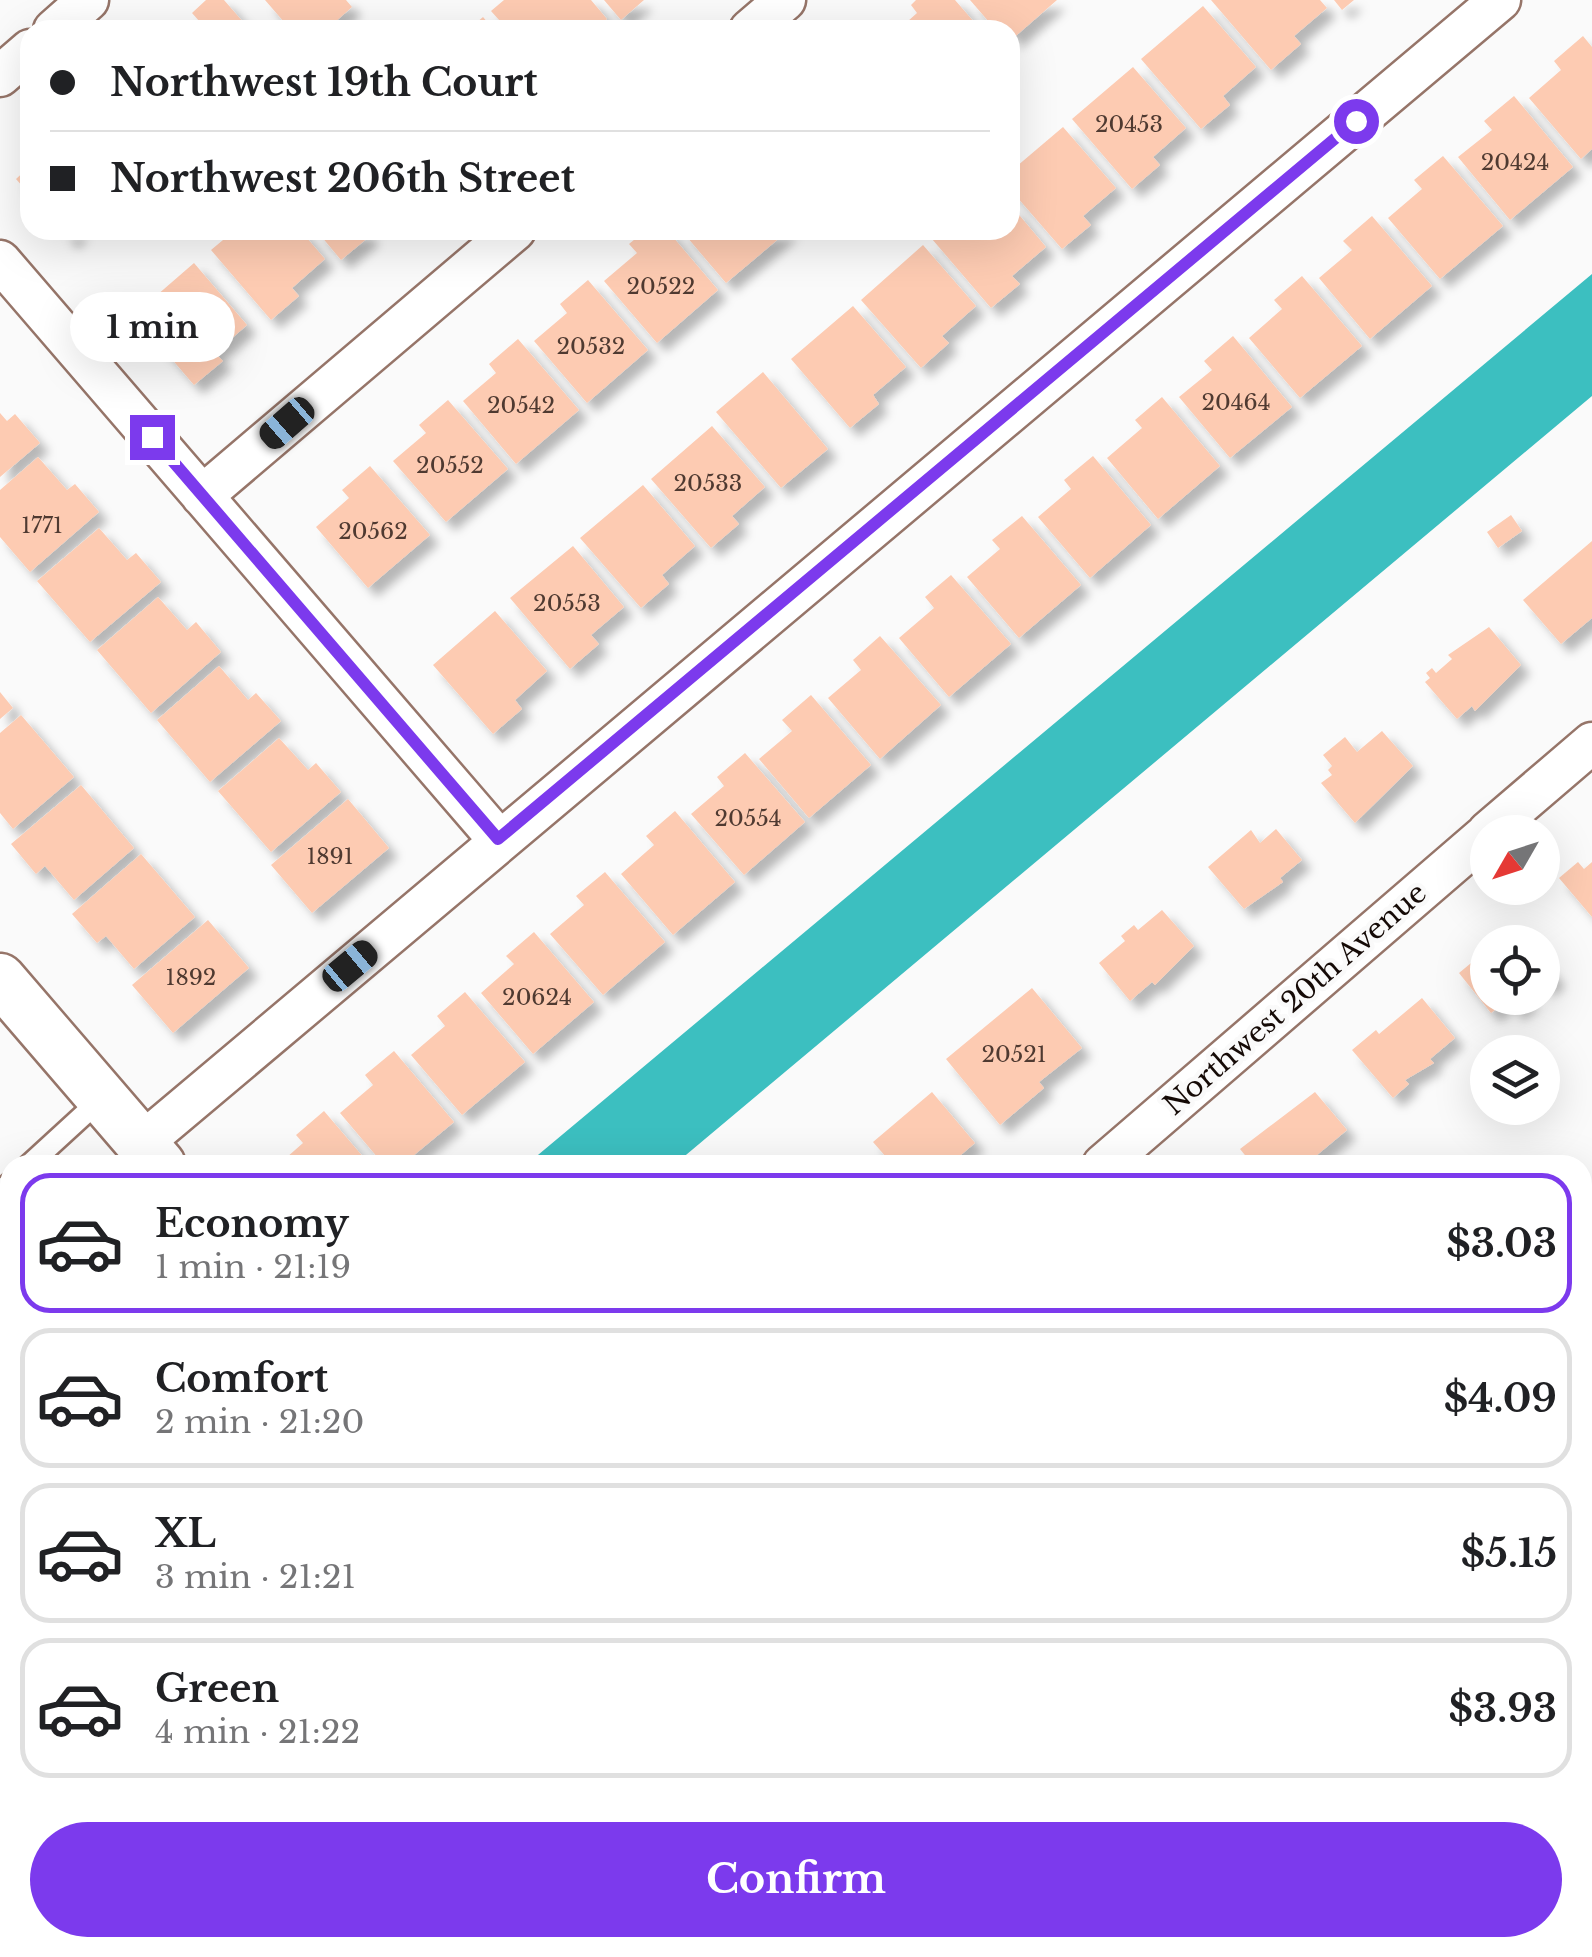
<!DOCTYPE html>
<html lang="en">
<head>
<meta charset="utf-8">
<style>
	:root { --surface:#fff; --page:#f6f6f6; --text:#202124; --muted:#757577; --line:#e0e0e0; --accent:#7c3aed }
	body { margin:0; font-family:"Libre Baskerville",serif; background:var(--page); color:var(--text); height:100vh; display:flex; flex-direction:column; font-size:38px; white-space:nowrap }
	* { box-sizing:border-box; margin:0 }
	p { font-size:32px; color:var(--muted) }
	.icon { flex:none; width:55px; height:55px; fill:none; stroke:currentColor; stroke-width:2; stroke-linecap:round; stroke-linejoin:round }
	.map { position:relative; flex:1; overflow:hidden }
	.details { position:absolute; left:0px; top:1155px; width:1592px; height:802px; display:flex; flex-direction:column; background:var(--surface); border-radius:30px 30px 0 0; box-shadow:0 10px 40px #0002 }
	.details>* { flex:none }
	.hud { position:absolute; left:20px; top:20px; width:1000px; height:220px; border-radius:30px; box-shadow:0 10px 40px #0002; display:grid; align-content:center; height:220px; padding:0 30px; background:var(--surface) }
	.needle { width:65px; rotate:231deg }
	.controls { position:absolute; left:1470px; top:815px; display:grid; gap:20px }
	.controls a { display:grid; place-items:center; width:90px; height:90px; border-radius:50%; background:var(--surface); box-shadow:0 10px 40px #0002; font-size:50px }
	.end { position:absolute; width:45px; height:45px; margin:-22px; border:12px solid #7c3aed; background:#fff; box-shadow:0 0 0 5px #fff }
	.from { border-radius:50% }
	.bubble { position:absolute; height:70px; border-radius:35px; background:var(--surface); box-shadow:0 10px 40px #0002; font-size:32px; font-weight:800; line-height:70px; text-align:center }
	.car { position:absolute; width:30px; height:60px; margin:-30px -15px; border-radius:12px; box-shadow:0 0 8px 2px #0007; background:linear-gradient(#222 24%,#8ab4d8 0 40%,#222 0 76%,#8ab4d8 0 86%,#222 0) }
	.hud b { display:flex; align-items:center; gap:35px; height:95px; font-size:38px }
	.hud b+b { border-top:2px solid var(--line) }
	.hud i { width:25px; height:25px; background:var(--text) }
	ul { padding:18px 0 0; list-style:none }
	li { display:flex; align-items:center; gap:30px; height:140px; margin:0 20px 15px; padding:0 10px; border:5px solid var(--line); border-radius:30px }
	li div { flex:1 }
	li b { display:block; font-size:38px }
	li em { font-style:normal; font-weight:800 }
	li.current { border-color:var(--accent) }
	li>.icon { width:90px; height:90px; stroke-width:1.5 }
	.action { display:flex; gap:20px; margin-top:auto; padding:20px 30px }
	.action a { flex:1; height:115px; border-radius:60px; background:var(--accent); color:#fff; font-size:40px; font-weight:800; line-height:115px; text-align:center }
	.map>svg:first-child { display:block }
	.water { fill:#3cbfc0 }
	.building { fill:#fdcbb2; filter:url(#shadow) }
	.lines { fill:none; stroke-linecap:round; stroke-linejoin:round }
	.service-casing { stroke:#967569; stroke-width:25 }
	.minor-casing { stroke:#967569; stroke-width:45 }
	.tertiary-casing { stroke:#967569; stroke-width:55 }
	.service { stroke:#fff; stroke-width:20 }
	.minor { stroke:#fff; stroke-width:40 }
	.tertiary { stroke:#fff; stroke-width:50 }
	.route { stroke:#7c3aed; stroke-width:12 }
	.labels { text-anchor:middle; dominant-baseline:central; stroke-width:9; stroke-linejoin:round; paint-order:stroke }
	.number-label { font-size:22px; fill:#4f3a31 }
	.street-label { font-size:28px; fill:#150a06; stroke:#fafafa }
</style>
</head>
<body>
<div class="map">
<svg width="1592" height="1957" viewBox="0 0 1592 1957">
	<defs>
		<filter id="shadow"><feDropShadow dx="9" dy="9" stdDeviation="5" flood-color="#0004"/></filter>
	</defs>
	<rect width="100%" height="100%" fill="#fafafa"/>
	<!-- water -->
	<path class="water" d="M1592,274v122l-918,769h-148z
		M10,1661v287h238l7,9h-255v-279z"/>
	<!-- building -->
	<path class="building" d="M206,0h18l26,30h-60l10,-8 -8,-9z
		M265,0h81l6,7 -26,23h-35z
		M504,0h87l16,19 -13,11h-86l-17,-19z
		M604,0h40l-23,20z
		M916,0h39l26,30h-83l19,-17 -6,-8z
		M970,0h87l-47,41v-11h-14z
		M1211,0h109l7,8 -33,28 7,8 -30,26z
		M1334,0h20l-12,10z
		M1203,6l53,61 -33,29 7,9 -29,24 -60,-70z
		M483,17l11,13h-26z
		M1583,36l9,11v102l-11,10 -52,-61 32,-28 -7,-9z
		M1133,67l53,61 -33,29 7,8 -28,24 -60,-70z
		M1514,96l59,71 -63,53 -52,-63 34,-27 -8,-9z
		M1063,127l53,61 -33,28 8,9 -29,24 -52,-60v-17z
		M1443,156l60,70 -63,53 -52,-61 34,-29 -8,-9z
		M30,166v29l-14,-16z
		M1010,204l36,43 -34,29 8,8 -29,24 -59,-69 11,-9h67z
		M1372,216l60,70 -62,53 -51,-61 33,-28 -9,-9z
		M60,230h20l-11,10z
		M235,230h65l25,29 -33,29 7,8 -28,24 -60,-70z
		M316,230h49l5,6 -29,24z
		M646,230h21l51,60 -61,53 -53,-62 33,-28 -8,-9z
		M681,230h108l-63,53z
		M923,245l53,61 -34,30 7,7 -28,25 -60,-68z
		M194,263l53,62 -32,28 8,8 -29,24 -60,-70z
		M1302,276l60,70 -62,52 -51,-60 33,-29 -8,-9z
		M588,280l60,70 -61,53 -53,-62 33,-28 -7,-9z
		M853,306l53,61 -33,28 6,9 -29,24 -59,-69z
		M1233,336l59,71 -62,51 -51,-61 33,-27 -8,-9z
		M518,339l61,71 -63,54 -53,-63 33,-28 -7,-9z
		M763,372l65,77 -47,39 -65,-76z
		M1162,397l58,69 -62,53 -51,-61 35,-30 -7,-8z
		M448,400l60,69 -62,53 -53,-61 33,-28 -7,-8z
		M0,413l7,8 8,-7 25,29 -40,34z
		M712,426l53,61 -33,29 7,8 -28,24 -60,-69z
		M1093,456l58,69 -61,53 -52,-61 33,-28 -7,-9z
		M38,457l29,33 8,-6 24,28 -69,60 -30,-35v-47z
		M370,466l60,69 -62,53 -52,-61 33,-29 -7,-8z
		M643,485l52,61 -33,29 7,9 -28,24 -61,-70z
		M1511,515l11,16 -24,17 -11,-16z
		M1022,516l59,69 -62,53 -52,-61 33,-28 -8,-9z
		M99,528l28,32 9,-7 25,29 -71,60 -53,-61z
		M1592,541v77l-31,26 -38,-44z
		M573,546l51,61 -33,28 8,9 -29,25 -60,-71z
		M951,575l60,69 -62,53 -50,-59 35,-30 -9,-11z
		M158,597l29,33 9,-8 25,30 -70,61 -54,-63z
		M495,611l52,60 -32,29 7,9 -29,25 -60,-69z
		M1489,627l32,38 -46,46 -3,-5 -15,13 -32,-37 5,-4 -4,-5 6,-5 4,5 16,-14 -4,-4z
		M880,636l61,69 -61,54 -52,-61 33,-28 -8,-10z
		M219,666l29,34 8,-7 25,28 -71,61 -53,-62z
		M0,692l13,16 -13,11z
		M811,695l60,70 -62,53 -50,-59 33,-28 -10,-11z
		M21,715l53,62 -61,52 -13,-16v-80z
		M1382,731l31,35 -58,57 -34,-40 11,-8 -4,-5 4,-4 -9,-11 22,-18 12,15z
		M279,738l29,32 8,-7 25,29 -70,60 -53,-61z
		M745,753l60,69 -61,53 -53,-61 33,-28 -7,-9z
		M81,785l53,63 -60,52 -29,-34 -9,8 -25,-30z
		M348,799l41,49 -77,65 -41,-48z
		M675,811l60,71 -62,53 -52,-61 33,-29 -8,-9z
		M1276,829l26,31 -22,18 3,4 -39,27 -36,-42 43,-37 9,13z
		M141,854l54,63 -61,52 -28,-33 -9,7 -25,-29z
		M1578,862l6,7 8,-7v55l-33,-39z
		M605,872l60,70 -62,53 -53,-61 34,-29 -8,-9z
		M1162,910l32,36 -39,39 -3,-3 -22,19 -31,-38 26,-22 -4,-5 13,-11 4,5z
		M208,920l41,48 -76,65 -41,-48z
		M1515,927l12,15h-31z
		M534,932l60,70 -61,52 -52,-61 33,-29 -8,-8z
		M1488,949v49h44l-17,13 -8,-10 -16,12 -32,-40z
		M1542,961l14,17 -14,11z
		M1032,988l50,60 -43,34 5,6 -44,37 -54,-66z
		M465,992l60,70 -63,53 -51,-60 34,-29 -8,-10z
		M1422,998l33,40 -25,21 4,4 -29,17 4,4 -16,14 -41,-48 24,-20 3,4z
		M394,1051l60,71 -52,43h-18l-44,-52 33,-28 -8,-10z
		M932,1092l43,51 -26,22h-56l-20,-23z
		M1315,1092l32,38 -42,35 -6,-6 -7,6h-39l-13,-16z
		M324,1111l46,54h-92l25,-22 -7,-8z
		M1582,1192l10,11v17l-10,8z
		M10,1380v144l-10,11v-144z
		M1592,1456v51l-10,-11v-32z
		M447,1948h93l8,9h-93z
		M976,1948h80l7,9 12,-9h42l4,4 -6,5h-131z
		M1240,1948h34l-11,9h-15z"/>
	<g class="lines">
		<!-- service casing -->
		<g class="service-casing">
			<path id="service" d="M29,1165l72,-66
				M0,1192l10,-9
				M0,1268l10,-9"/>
		</g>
		<!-- minor casing -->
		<g class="minor-casing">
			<path id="minor" d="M54,30l34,-30
				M750,30l35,-30
				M0,76l30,-26
				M0,261l498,578
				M202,496l313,-266
				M1488,832l104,-89
				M142,1143l1358,-1143
				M1103,1165l385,-332
				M1582,1341l10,-8
				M1457,1948l8,9
				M1572,1957l20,-18"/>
		</g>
		<!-- tertiary casing -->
		<g class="tertiary-casing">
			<path id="tertiary" d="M0,979l160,186
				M820,1948l8,9"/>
		</g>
		<!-- service -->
		<use href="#service" class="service"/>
		<!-- minor -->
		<use href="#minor" class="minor"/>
		<!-- tertiary -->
		<use href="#tertiary" class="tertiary"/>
	</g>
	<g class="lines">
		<!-- route -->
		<path class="route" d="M152,437l346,402 858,-718"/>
	</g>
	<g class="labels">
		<!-- number labels -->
		<g class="number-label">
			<text x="1129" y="124">20453</text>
			<text x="1515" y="162">20424</text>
			<text x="661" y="286">20522</text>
			<text x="591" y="346">20532</text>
			<text x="1236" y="402">20464</text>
			<text x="521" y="405">20542</text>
			<text x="450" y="465">20552</text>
			<text x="708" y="483">20533</text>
			<text x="42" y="525">1771</text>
			<text x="373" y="531">20562</text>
			<text x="567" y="603">20553</text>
			<text x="748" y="818">20554</text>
			<text x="330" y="856">1891</text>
			<text x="191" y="977">1892</text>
			<text x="537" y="997">20624</text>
			<text x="1014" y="1054">20521</text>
		</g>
		<!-- street labels -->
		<g class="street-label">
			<text transform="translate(1295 999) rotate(-41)">Northwest 20th Avenue</text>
		</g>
	</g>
</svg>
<div class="controls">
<a><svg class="needle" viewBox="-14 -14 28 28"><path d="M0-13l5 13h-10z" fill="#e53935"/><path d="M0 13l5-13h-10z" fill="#757577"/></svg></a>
<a><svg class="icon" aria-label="locate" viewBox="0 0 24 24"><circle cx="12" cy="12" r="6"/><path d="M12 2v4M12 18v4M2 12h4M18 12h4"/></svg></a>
<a><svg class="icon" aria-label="layers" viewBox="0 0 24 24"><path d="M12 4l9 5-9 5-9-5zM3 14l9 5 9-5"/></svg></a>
</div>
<i class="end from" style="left:1356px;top:121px"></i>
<i class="end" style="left:152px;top:437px"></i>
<div class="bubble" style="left:70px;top:292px;width:165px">1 min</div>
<i class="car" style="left:287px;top:423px;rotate:229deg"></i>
<i class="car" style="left:350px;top:966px;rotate:50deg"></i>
<div class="hud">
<b><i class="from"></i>Northwest 19th Court</b>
<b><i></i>Northwest 206th Street</b>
</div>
<section class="details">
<ul>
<li class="current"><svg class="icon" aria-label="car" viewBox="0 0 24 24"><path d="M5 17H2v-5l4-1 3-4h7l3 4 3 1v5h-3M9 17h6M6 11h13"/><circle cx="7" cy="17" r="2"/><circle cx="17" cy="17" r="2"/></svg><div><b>Economy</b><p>1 min · 21:19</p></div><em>$3.03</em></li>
<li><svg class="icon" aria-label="car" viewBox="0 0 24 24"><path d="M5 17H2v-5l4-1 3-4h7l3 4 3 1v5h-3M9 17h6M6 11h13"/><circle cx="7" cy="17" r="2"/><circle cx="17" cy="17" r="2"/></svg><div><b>Comfort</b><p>2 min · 21:20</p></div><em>$4.09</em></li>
<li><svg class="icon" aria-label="car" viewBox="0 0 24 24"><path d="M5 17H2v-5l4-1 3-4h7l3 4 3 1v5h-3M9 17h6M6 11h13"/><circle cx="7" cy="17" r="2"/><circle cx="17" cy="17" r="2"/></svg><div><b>XL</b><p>3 min · 21:21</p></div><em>$5.15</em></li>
<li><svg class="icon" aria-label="car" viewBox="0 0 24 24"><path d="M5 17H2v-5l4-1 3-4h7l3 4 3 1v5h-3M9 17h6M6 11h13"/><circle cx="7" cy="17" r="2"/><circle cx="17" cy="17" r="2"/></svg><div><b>Green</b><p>4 min · 21:22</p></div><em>$3.93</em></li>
</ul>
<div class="action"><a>Confirm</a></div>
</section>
</div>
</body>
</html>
